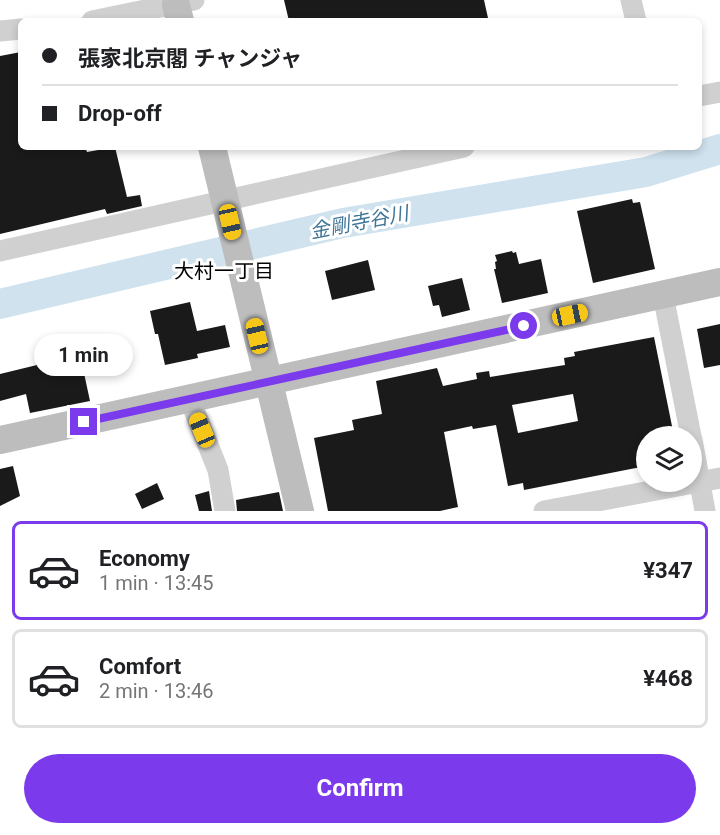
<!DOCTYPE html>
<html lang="en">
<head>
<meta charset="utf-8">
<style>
	:root { --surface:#fff; --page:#f6f6f6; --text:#202124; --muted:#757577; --line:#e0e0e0; --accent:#7c3aed }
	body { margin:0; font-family:Roboto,"Noto Sans JP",sans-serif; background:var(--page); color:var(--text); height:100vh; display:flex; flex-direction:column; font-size:22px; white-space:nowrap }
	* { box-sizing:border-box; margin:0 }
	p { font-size:20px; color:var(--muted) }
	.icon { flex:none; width:33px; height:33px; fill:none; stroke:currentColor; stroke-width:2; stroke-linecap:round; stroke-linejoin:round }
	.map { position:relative; height:511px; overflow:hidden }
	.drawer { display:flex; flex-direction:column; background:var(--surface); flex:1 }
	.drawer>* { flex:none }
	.top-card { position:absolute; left:18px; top:18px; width:684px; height:132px; border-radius:9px; box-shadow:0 3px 9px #0003; display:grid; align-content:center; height:132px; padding:0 24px; background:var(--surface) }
	.controls { position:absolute; left:636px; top:426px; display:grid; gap:12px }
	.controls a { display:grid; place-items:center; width:66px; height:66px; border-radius:50%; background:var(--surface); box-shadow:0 3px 9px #0003; font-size:30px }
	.end { position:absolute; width:27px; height:27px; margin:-14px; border:8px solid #7c3aed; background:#fff; box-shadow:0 0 0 3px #fff }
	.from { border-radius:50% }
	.bubble { position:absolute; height:42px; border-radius:21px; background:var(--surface); box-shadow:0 3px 9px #0003; font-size:20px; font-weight:700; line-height:42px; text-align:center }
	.car { position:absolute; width:18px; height:36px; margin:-18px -9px; border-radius:8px; box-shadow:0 0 4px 2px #0007; background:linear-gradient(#f5c518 24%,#345 0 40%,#f5c518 0 76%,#345 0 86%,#f5c518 0) }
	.top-card b { display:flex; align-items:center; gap:21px; height:57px; font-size:22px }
	.top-card b+b { border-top:2px solid var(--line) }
	.top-card i { width:15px; height:15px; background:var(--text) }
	ul { padding:10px 0 0; list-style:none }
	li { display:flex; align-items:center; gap:18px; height:99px; margin:0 12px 9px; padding:0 12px; border:3px solid var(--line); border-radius:9px }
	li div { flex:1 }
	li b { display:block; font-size:22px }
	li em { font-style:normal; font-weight:700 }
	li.current { border-color:var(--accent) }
	li>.icon { width:54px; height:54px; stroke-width:1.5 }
	.action { display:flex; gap:12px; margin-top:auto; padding:12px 24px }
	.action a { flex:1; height:69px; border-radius:36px; background:var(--accent); color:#fff; font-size:24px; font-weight:700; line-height:69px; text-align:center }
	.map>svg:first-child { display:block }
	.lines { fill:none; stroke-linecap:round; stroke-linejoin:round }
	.river { stroke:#cfe2ee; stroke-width:30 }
	.building { fill:#1a1a1a; fill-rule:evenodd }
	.street { stroke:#d0d0d0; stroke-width:21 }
	.secondary { stroke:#bdbdbd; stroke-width:28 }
	.route { stroke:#7c3aed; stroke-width:8 }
	.labels { text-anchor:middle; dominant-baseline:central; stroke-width:6; stroke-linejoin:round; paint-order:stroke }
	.water-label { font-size:20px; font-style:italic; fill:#3f7597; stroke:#fff }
	.neighbourhood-label { font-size:20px; fill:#000; stroke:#fff }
</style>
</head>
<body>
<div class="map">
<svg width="720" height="511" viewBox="0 0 720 511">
	<rect width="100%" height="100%" fill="#fff"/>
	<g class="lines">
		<!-- river -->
		<path class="river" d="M0,304l343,-81 303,-51 74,-23"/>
	</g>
	<!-- building -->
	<path class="building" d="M284,0h200l4,18 -11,3h-188z
		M21,52v95h64l2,5 28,-5 12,50 13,-2 2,11 -35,8 -2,-5 -105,25v-178z
		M632,199l1,4 7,-1 15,67 -62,14 -16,-72z
		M512,251l1,2 3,-1 3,12 22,-5 7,34 -46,10 -8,-34h2l-1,-7 2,-1 -2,-6z
		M368,260l7,30 -43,10 -7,-29z
		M462,278l8,32 -28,7 -3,-12 -6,1 -5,-20z
		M190,302l7,29 28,-6 5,22 -33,7 1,4 -33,7 -7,-31h-3l-5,-23z
		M720,324v41l-16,3 -7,-39z
		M654,337l20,99h-28v30l-122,24 -1,-7 -15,3 -12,-61 -23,4 -1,-3 -28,6 14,75 -18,4h-112l-14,-73 40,-8 -2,-10 30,-6 -6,-33 61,-13 6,18 34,-7 -1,-6 13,-2 1,6 75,-12 -1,-7 11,-2 -1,-4zM573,394l5,27 -60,12 -6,-28z
		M79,350l11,51 -60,12 -4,-19 -26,7v-27l37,-9 -1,-6z
		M13,466l7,30 -20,10v-37z
		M157,483l7,16 -22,10 -7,-15z
		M209,491l3,20h-13l-4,-16z
		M279,492l4,19h-46l-1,-11z"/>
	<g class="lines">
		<!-- street -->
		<path class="street" d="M631,0l5,21
			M92,21l102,-21
			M0,31l21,-2
			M699,96l21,-4
			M0,251l464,-104
			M663,295l28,141
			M190,400l28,70 7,41
			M692,439l13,72
			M544,511l176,-33"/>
		<!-- secondary -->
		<path class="secondary" d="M176,5l4,16
			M212,147l88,364
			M0,440l720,-158"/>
	</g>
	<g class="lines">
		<!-- route -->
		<path class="route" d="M84,422l440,-96"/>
	</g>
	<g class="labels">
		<!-- water labels -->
		<g class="water-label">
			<text transform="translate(359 222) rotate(-11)">金剛寺谷川</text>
		</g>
		<!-- neighbourhood labels -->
		<g class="neighbourhood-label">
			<text x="224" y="271">大村一丁目</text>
		</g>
	</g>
</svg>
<div class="controls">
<a><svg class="icon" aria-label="layers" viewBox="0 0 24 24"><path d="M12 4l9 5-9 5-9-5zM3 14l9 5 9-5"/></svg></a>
</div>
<i class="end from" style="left:524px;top:326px"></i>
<i class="end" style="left:84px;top:422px"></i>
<div class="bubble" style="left:34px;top:334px;width:99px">1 min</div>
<i class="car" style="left:230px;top:222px;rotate:167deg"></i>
<i class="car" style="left:570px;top:315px;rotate:78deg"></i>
<i class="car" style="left:257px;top:336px;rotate:347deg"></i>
<i class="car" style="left:202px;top:430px;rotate:337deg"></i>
<div class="top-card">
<b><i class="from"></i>張家北京閣 チャンジャ</b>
<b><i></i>Drop-off</b>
</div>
</div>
<section class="drawer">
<ul>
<li class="current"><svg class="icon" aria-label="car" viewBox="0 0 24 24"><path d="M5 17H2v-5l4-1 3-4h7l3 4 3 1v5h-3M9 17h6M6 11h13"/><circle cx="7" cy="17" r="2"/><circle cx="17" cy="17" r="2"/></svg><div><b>Economy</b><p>1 min · 13:45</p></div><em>¥347</em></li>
<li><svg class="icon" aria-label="car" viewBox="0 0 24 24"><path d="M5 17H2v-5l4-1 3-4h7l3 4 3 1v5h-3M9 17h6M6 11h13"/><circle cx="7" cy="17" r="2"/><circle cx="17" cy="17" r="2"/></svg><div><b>Comfort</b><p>2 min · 13:46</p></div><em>¥468</em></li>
</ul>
<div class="action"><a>Confirm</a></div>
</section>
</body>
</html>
